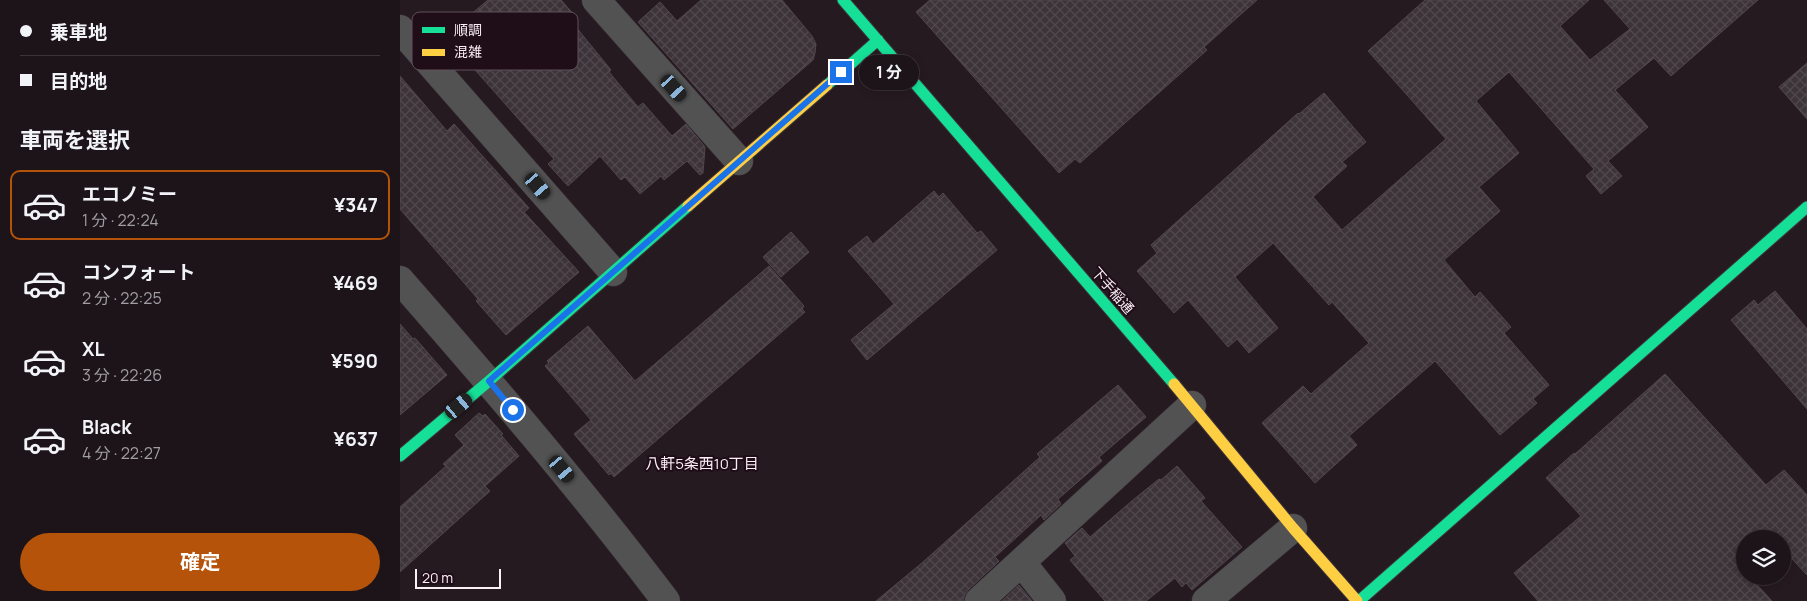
<!DOCTYPE html>
<html lang="ja">
<head>
<meta charset="utf-8">
<style>
	:root { --surface:#1c1418; --page:#251d21; --text:#f1f3f6; --muted:#a09ea2; --line:#3a3337; --accent:#b45309 }
	body { margin:0; font-family:Manrope,"Noto Sans JP",sans-serif; background:var(--page); color:var(--text); height:100vh; display:flex; flex-direction:column; font-size:19px; white-space:nowrap }
	* { box-sizing:border-box; margin:0 }
	p { font-size:16px; color:var(--muted) }
	.icon { flex:none; width:28px; height:28px; fill:none; stroke:currentColor; stroke-width:2; stroke-linecap:round; stroke-linejoin:round }
	.map { position:relative; flex:1; overflow:hidden }
	.sheet { display:flex; flex-direction:column; background:var(--surface); width:400px }
	.sheet>* { flex:none }
	.banner { display:grid; align-content:center; height:110px; padding:0 20px; background:var(--surface) }
	.tools { position:absolute; left:1336px; top:530px; display:grid; gap:10px }
	.tools a { display:grid; place-items:center; width:55px; height:55px; border-radius:50%; background:var(--surface); box-shadow:0 2px 8px #0003,0 0 0 1px var(--line); font-size:25px }
	.scale { position:absolute; left:15px; bottom:12px; width:86px; box-sizing:border-box; padding-left:5px; border:2px solid #fceff5; border-top:0; font-size:14px; line-height:18px; white-space:nowrap; color:#fceff5; -webkit-text-stroke:4px #1f0d17; paint-order:stroke }
	.end { position:absolute; width:22px; height:22px; margin:-11px; border:6px solid #1a73e8; background:#fff; box-shadow:0 0 0 2px #fff }
	.from { border-radius:50% }
	.bubble { position:absolute; height:35px; border-radius:18px; background:var(--surface); box-shadow:0 2px 8px #0003,0 0 0 1px var(--line); font-size:16px; font-weight:700; line-height:35px; text-align:center }
	.car { position:absolute; width:15px; height:30px; margin:-15px -8px; border-radius:6px; box-shadow:0 0 4px 1px #0007; background:linear-gradient(#222 24%,#8ab4d8 0 40%,#222 0 76%,#8ab4d8 0 86%,#222 0) }
	.banner b { display:flex; align-items:center; gap:18px; height:48px; font-size:19px }
	.banner b+b { border-top:1px solid var(--line) }
	.banner i { width:12px; height:12px; background:var(--text) }
	ul { padding:0; list-style:none }
	li { display:flex; align-items:center; gap:15px; height:70px; margin:0 10px 8px; padding:0 10px; border:2px solid transparent; border-radius:10px }
	li div { flex:1 }
	li b { display:block; font-size:19px }
	li em { font-style:normal; font-weight:700 }
	li.active { border-color:var(--accent) }
	li>.icon { width:45px; height:45px; stroke-width:1.5 }
	h2 { padding:0 20px; font-size:22px; line-height:60px }
	.primary-button { display:flex; gap:10px; margin-top:auto; padding:10px 20px }
	.primary-button a { flex:1; height:58px; border-radius:30px; background:var(--accent); color:#fff; font-size:20px; font-weight:700; line-height:58px; text-align:center }
	main { display:flex; flex:1; min-height:0 }
	.map>svg:first-child { display:block }
	.building { fill:url(#building-cross-hatch); stroke:#51474c }
	.lines { fill:none; stroke-linecap:round; stroke-linejoin:round }
	.street-casing { stroke:#3e343a; stroke-width:29 }
	.fast-casing { stroke:#3e343a; stroke-width:13 }
	.slow-casing { stroke:#3e343a; stroke-width:13 }
	.street { stroke:#525253; stroke-width:28 }
	.fast { stroke:#16e098; stroke-width:11 }
	.slow { stroke:#ffcf43; stroke-width:11 }
	.route { stroke:#1a73e8; stroke-width:6 }
	.labels { text-anchor:middle; dominant-baseline:central; stroke-width:4; stroke-linejoin:round; paint-order:stroke }
	.street-label { font-size:14px; fill:#fceff5; stroke:#1f0d17 }
	.neighbourhood-label { font-size:15px; fill:#fceff5; stroke:#1f0d17 }
	.key { fill:#1f0d17; stroke:#61515a; stroke-width:1 }
	.key-label { font-size:14px; fill:#fceff5 }
</style>
</head>
<body>
<main>
<section class="sheet">
<div class="banner">
<b><i class="from"></i>乗車地</b>
<b><i></i>目的地</b>
</div>
<h2>車両を選択</h2>
<ul>
<li class="active"><svg class="icon" aria-label="car" viewBox="0 0 24 24"><path d="M5 17H2v-5l4-1 3-4h7l3 4 3 1v5h-3M9 17h6M6 11h13"/><circle cx="7" cy="17" r="2"/><circle cx="17" cy="17" r="2"/></svg><div><b>エコノミー</b><p>1 分 · 22:24</p></div><em>¥347</em></li>
<li><svg class="icon" aria-label="car" viewBox="0 0 24 24"><path d="M5 17H2v-5l4-1 3-4h7l3 4 3 1v5h-3M9 17h6M6 11h13"/><circle cx="7" cy="17" r="2"/><circle cx="17" cy="17" r="2"/></svg><div><b>コンフォート</b><p>2 分 · 22:25</p></div><em>¥469</em></li>
<li><svg class="icon" aria-label="car" viewBox="0 0 24 24"><path d="M5 17H2v-5l4-1 3-4h7l3 4 3 1v5h-3M9 17h6M6 11h13"/><circle cx="7" cy="17" r="2"/><circle cx="17" cy="17" r="2"/></svg><div><b>XL</b><p>3 分 · 22:26</p></div><em>¥590</em></li>
<li><svg class="icon" aria-label="car" viewBox="0 0 24 24"><path d="M5 17H2v-5l4-1 3-4h7l3 4 3 1v5h-3M9 17h6M6 11h13"/><circle cx="7" cy="17" r="2"/><circle cx="17" cy="17" r="2"/></svg><div><b>Black</b><p>4 分 · 22:27</p></div><em>¥637</em></li>
</ul>
<div class="primary-button"><a>確定</a></div>
</section>
<div class="map">
<svg width="1407" height="601" viewBox="0 0 1407 601">
	<defs>
		<pattern id="building-cross-hatch" width="8" height="8" patternUnits="userSpaceOnUse" patternTransform="scale(1.25)"><rect width="8" height="8" fill="#3d3439"/><path d="M0 0l8 8M0 8l8-8" fill="none" stroke="#50484c"/></pattern>
	</defs>
	<rect width="100%" height="100%" fill="#251a20"/>
	<!-- building -->
	<path class="building" d="M88,0h73l15,17 -5,4 40,49 -2,2 29,35 5,-4 29,33 14,-12 19,23 -2,26 -3,2 -13,-14 -23,19 -3,-4 -21,18 -15,-17 -4,3 -21,-24 -32,30 -20,-22 6,-5 -109,-123z
		M301,0h81l30,36 4,8 -1,9 -2,7 -80,69 -95,-107 22,-20 17,19z
		M530,0h327l-53,47 3,3 -127,113 -5,-4 -16,14 -143,-161z
		M1025,0h164l-29,26 30,34 40,-31 -26,-29h154l-87,76 -17,-18 -39,32 33,37 -40,34 14,15 -21,18 -15,-18 8,-7 -85,-97 -33,29 43,52 -40,34 21,24 -56,49 31,37 5,-5 31,35 -7,6 45,52 -16,14 4,4 -37,32 -65,-74 -86,75 8,9 -42,38 -53,-60 41,-37 8,8 58,-51 -37,-41 -3,3 -56,-62 -38,34 43,51 -29,25 -12,-14 -9,8 -40,-47 -14,13 -37,-42 20,-18 -6,-8 147,-132 1,1 25,-21 42,49 -24,20 5,4 -34,31 29,33 104,-91 -78,-88z
		M1407,63v56l-28,-32z
		M0,76l47,55 7,-7 75,84 -5,4 55,60 -73,63 -30,-34 2,-2 -78,-90z
		M534,191l5,6 4,-4 34,40 4,-2 16,19 -130,110 -16,-20 43,-36 -46,-53 19,-15 6,8z
		M391,232l18,20 -28,25 -18,-20z
		M369,266l35,40 -2,3 3,3 -191,165 -3,-4 -2,2 -35,-41 17,-14 -46,-54 4,-3 -2,-2 41,-35 47,55z
		M1375,291l32,38v80l-76,-89 23,-20 4,5z
		M0,324l13,15 2,-1 32,37 -47,40z
		M1265,374l101,111 18,-15 23,25v80l-25,-27v-9h-8l-3,-4 -5,4h-21v20l-7,6 7,7v4h4l23,25h-234l-24,-28 67,-57 -35,-38 28,-25 1,1z
		M718,385l28,32 -47,40 3,4 -44,38 3,5 -17,16 -3,-5 -46,42 4,4 -31,29 -4,6v5h-88l47,-39 117,-105 -3,-3z
		M79,413l4,3 2,-2 18,20 -2,1 18,21 -34,30 5,5 -90,81v-65l46,-41 -3,-2 21,-19 -9,-10z
		M777,466l28,32 -4,3 41,46 -50,43 -6,-7 -4,4 -7,-9 -29,23h-41l-35,-41 5,-4 -10,-13 17,-15 8,9 43,-37 26,-21 2,1z
		M619,585l13,16h-30z"/>
	<g class="lines">
		<!-- street casing -->
		<g class="street-casing">
			<path id="street" d="M196,0l143,161
				M0,29l213,243
				M0,280c92,105 182,210 266,321
				M622,563l30,38
				M579,601l213,-196
				M806,601l87,-73"/>
		</g>
		<!-- fast casing -->
		<g class="fast-casing">
			<path id="fast" d="M443,0l331,384
				M427,85l51,-45
				M0,456l89,-75 199,-175
				M959,601l448,-394"/>
		</g>
		<!-- slow casing -->
		<g class="slow-casing">
			<path id="slow" d="M288,206l139,-121
				M774,384l119,144 64,73"/>
		</g>
		<!-- street -->
		<use href="#street" class="street"/>
		<!-- fast -->
		<use href="#fast" class="fast"/>
		<!-- slow -->
		<use href="#slow" class="slow"/>
	</g>
	<g class="lines">
		<!-- route -->
		<path class="route" d="M113,410l-24,-29 352,-309"/>
	</g>
	<g class="labels">
		<!-- street labels -->
		<g class="street-label">
			<text transform="translate(713 290) rotate(49)">下手稲通</text>
		</g>
		<!-- neighbourhood labels -->
		<g class="neighbourhood-label">
			<text x="302" y="463">八軒5条西10丁目</text>
		</g>
	</g>
	<!-- legend -->
	<rect x="12" y="12" width="166" height="58" rx="8" class="key"/>
	<rect x="22" y="27" width="23" height="6" fill="#16e098"/>
	<rect x="22" y="49" width="23" height="7" fill="#ffcf43"/>
	<g class="key-label">
		<text x="54" y="35">順調</text>
		<text x="54" y="57">混雑</text>
	</g>
</svg>
<div class="tools">
<a><svg class="icon" aria-label="layers" viewBox="0 0 24 24"><path d="M12 4l9 5-9 5-9-5zM3 14l9 5 9-5"/></svg></a>
</div>
<div class="scale">20 m</div>
<i class="end from" style="left:113px;top:410px"></i>
<i class="end" style="left:441px;top:72px"></i>
<div class="bubble" style="left:459px;top:55px;width:60px">1 分</div>
<i class="car" style="left:274px;top:88px;rotate:138deg"></i>
<i class="car" style="left:138px;top:186px;rotate:139deg"></i>
<i class="car" style="left:59px;top:406px;rotate:50deg"></i>
<i class="car" style="left:162px;top:469px;rotate:140deg"></i>
</div>
</main>
</body>
</html>
